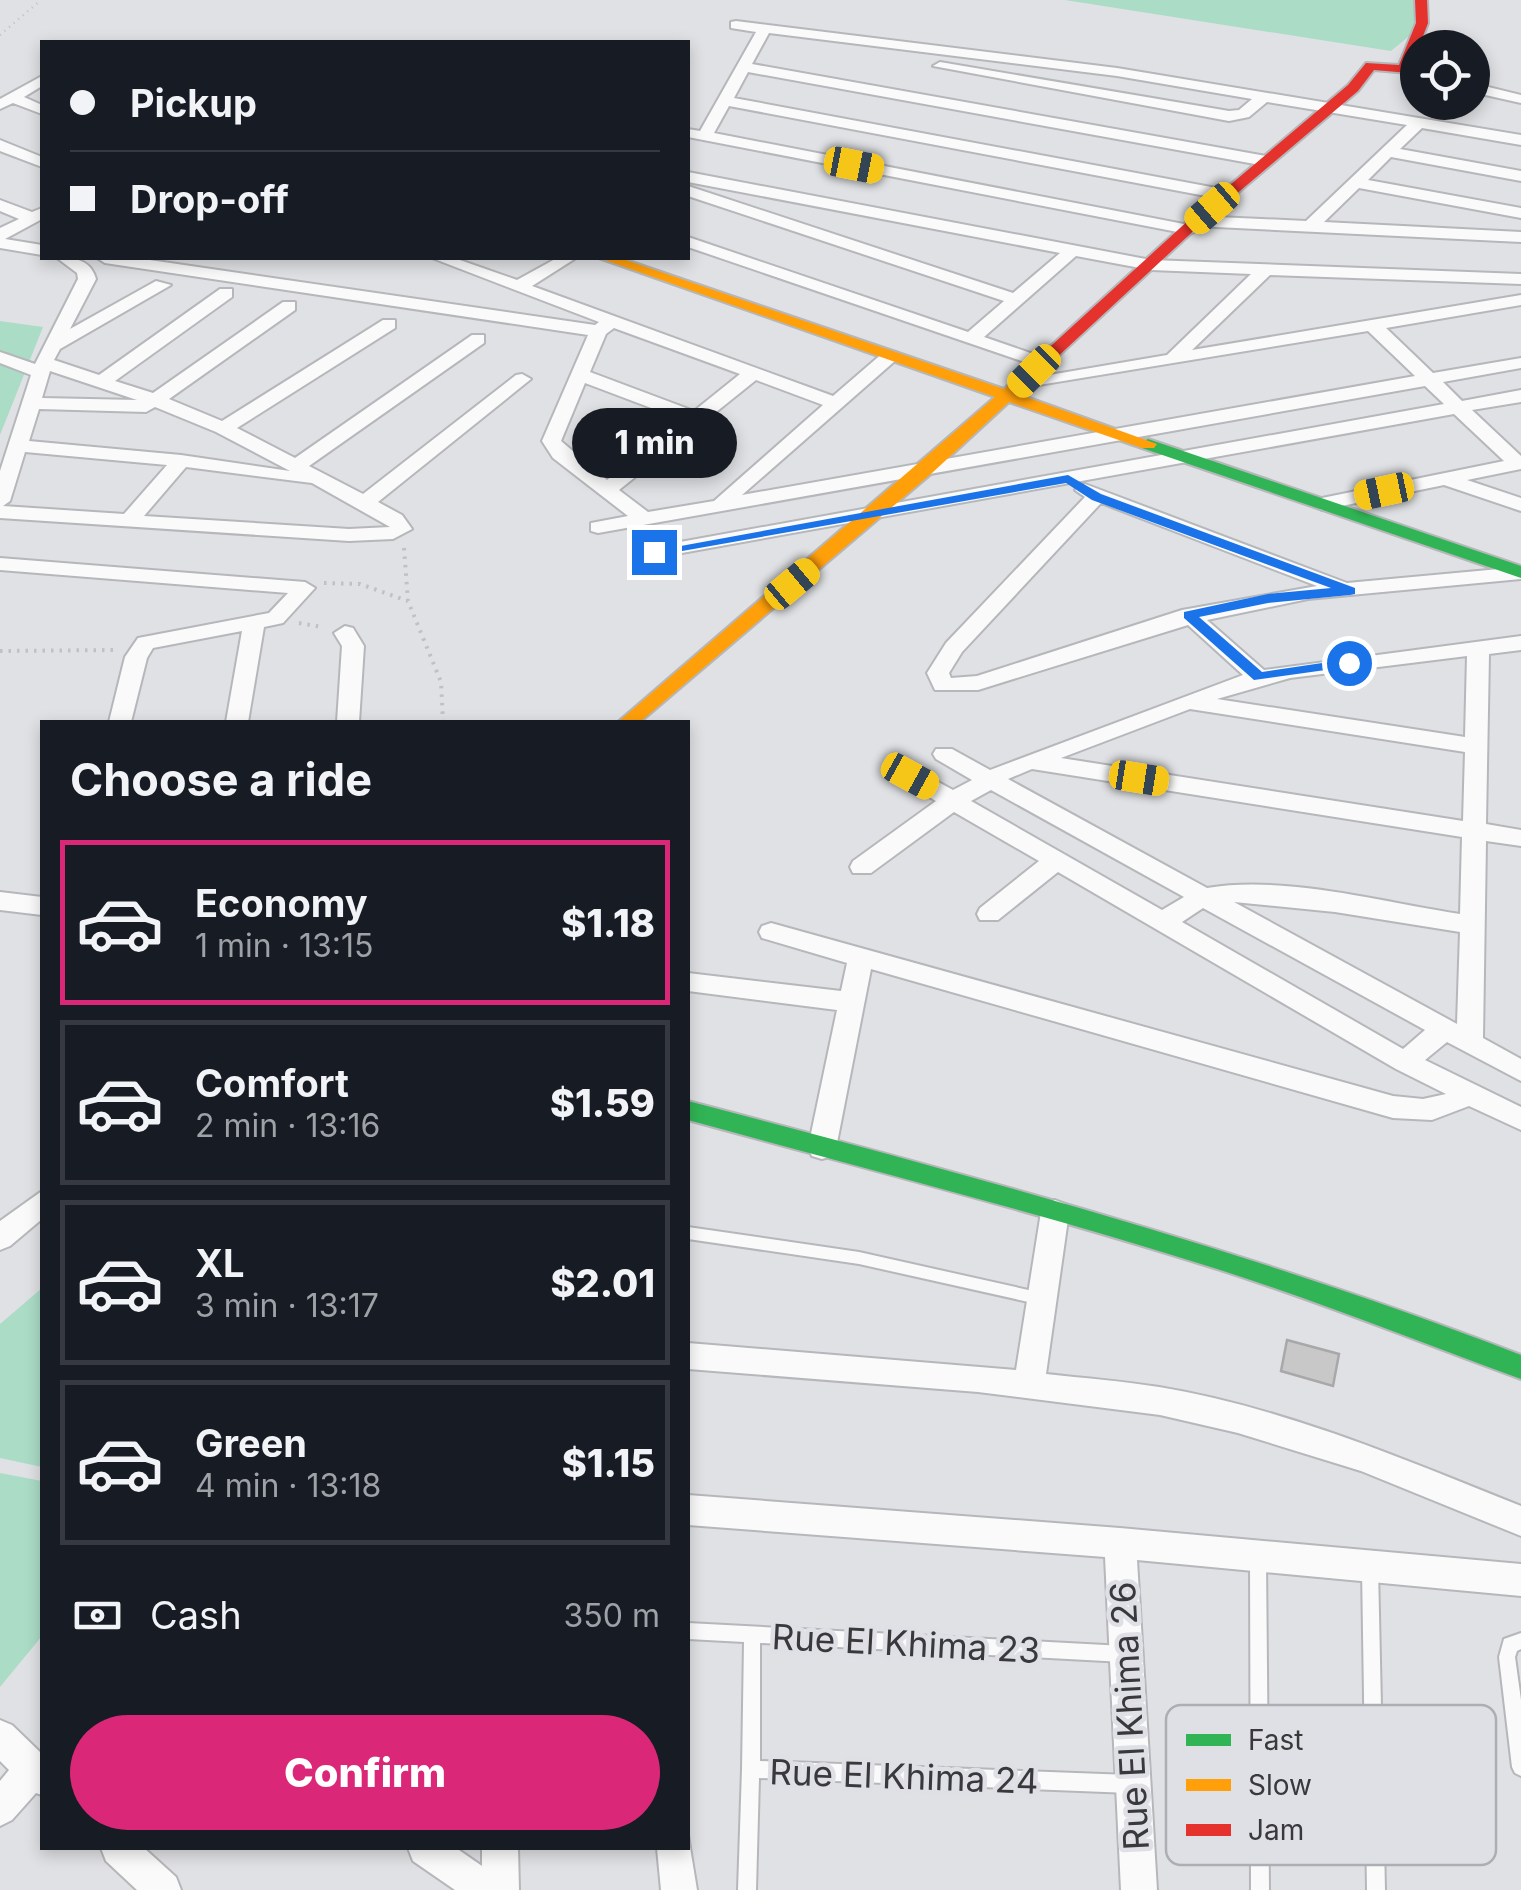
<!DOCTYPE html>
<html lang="en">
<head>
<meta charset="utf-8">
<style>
	:root { --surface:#171b24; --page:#20242c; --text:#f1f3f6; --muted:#9ea1a6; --line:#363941; --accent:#db2777 }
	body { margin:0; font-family:Inter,sans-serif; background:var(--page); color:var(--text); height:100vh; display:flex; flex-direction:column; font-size:38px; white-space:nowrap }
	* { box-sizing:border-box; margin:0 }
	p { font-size:32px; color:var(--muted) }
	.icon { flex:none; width:55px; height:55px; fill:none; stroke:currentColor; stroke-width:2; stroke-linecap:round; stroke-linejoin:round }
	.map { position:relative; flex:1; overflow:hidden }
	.drawer { position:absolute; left:40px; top:720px; width:650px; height:1130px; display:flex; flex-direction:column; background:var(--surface); border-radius:0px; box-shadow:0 5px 15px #0003 }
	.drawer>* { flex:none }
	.top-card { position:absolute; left:40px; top:40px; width:650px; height:220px; border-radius:0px; box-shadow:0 5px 15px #0003; display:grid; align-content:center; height:220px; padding:0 30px; background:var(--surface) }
	.controls { position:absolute; left:1400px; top:30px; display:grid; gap:20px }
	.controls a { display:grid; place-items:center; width:90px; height:90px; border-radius:50%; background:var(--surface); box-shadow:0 5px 15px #0003; font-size:50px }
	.end { position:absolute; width:45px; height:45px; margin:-22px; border:12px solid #1a73e8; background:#fff; box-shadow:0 0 0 5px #fff }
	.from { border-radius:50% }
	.bubble { position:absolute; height:70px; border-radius:35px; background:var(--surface); box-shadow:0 5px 15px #0003; font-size:32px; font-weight:800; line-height:70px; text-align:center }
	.car { position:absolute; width:30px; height:60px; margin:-30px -15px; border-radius:12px; box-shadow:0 0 8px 2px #0007; background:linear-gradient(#f5c518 24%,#345 0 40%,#f5c518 0 76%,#345 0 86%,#f5c518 0) }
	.top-card b { display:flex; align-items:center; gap:35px; height:95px; font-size:38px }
	.top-card b+b { border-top:2px solid var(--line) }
	.top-card i { width:25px; height:25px; background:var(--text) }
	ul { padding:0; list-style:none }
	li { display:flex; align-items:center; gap:30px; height:165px; margin:0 20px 15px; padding:0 10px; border:5px solid var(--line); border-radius:0px }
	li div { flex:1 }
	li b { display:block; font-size:38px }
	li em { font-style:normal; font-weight:800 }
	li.active { border-color:var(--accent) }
	li>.icon { width:90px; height:90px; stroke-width:1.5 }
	h2 { padding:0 30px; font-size:45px; line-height:120px }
	.pay { display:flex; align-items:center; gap:25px; height:110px; padding:0 30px; font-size:38px }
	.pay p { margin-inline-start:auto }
	.action { display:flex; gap:20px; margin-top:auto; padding:20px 30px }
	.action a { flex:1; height:115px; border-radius:60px; background:var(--accent); color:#fff; font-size:40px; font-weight:800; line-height:115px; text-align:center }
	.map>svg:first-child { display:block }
	.green { fill:#abdcc6 }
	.building { fill:#c9c8c9; stroke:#a8a7a9; stroke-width:2.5 }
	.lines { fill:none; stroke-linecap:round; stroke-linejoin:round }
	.lane-casing { stroke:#b6b7ba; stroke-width:4 }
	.street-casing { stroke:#b6b7ba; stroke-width:4 }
	.fast-casing { stroke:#b6b7ba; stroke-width:4 }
	.slow-casing { stroke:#b6b7ba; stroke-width:4 }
	.jam-casing { stroke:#b6b7ba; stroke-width:4 }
	.path-far1 { stroke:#c0c1c2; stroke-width:2.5; stroke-dasharray:1 5; stroke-linecap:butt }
	.path { stroke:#c0c1c2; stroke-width:4; stroke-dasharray:2.5 6; stroke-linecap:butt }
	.lane { fill:#fafafb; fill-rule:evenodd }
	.street { fill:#fafafb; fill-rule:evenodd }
	.fast { fill:#30b455; fill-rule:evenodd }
	.slow { fill:#ff9f0a; fill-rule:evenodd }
	.jam { fill:#e5322d; fill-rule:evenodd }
	.route { fill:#1a73e8 }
	.labels { text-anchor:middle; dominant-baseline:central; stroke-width:9; stroke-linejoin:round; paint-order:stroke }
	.near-street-label { font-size:35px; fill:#39393c; stroke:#dee0e6 }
	.key { fill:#dee0e6; stroke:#acaeb3; stroke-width:2.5 }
	.key-label { font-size:28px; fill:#39393c }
</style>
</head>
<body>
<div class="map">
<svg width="1521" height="1890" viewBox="0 0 1521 1890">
	<rect width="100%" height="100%" fill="#e0e1e4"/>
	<!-- green -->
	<path class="green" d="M1065,0h361l-6,27 -29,24z
		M0,321l43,6 -43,108z
		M42,1288v179l-42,-9v-134z
		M0,1473l42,8v155l-42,51z"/>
	<!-- building -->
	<path class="building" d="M1287,1340l52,14 -6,32 -52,-15z"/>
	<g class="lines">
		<!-- lane casing -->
		<g class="lane-casing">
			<path id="lane" d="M688,1227l171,25 183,41 5,2 2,4 -2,4 -5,2 -183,-41 -171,-25z
				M1258,1550l6,3 2,5 3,332h-18l-1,-332 2,-5z
				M1370,1560l6,3 2,5 7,322h-18l-5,-322 2,-5z
				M688,1623l436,23 6,2 2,6 -2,6 -6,2 -364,-19v118l370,14 6,3 3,6 -3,6 -6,3 -371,-15 -3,112h-18l4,-121 2,-127 -56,-3z
				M1521,1633v16l-4,2 -2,6 6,43v76l-6,-3 -3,-6 -13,-110 5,-18z"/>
		</g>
		<!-- street casing -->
		<g class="street-casing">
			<path id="street" d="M736,21l381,47 404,67v10l-99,-17 -22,21 121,22v10l-130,-24 -23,23 153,28v10l-162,-30 -35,34 197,10v10l-325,-16 -8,-5 8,-5 110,5 101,-96 -140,-23 -18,15 -20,4 -296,-55 7,-4 289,49 10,-1 13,-11 -135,-23 -348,-43 -17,31 514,92 8,5 -8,5 -518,-94 -14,26 493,92 8,5 -8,5 -498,-94 -15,27 480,93v6l-6,2 -500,-97v-8l12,2 56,-99 -25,-4v-6z
				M42,76v10l-18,11 18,8v9l-29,-11 -13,6v-10z
				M1472,83l49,12v8l-49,-11z
				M0,140l42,17v10l-42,-16z
				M688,172l463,88 370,14v10l-251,-9 -78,75 329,-55v10l-135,23 47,45 88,-15v10l-78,14 19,19 59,-11v12l-49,8 49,46v13l-54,11 54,18v13l-77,-26 -122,25 -10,-6 10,-6 182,-37 -50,-47 -800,144 -10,-6 3,-4 797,-144 -19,-18 -827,147 -7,-2v-8l37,-7 -75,-58 -11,-17 46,-106 -483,-72 -8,-5h39l459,67 4,-3 -167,-64h22l63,22 40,-22h19l-44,28 301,110 51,-44h12v8l-154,135 673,-119 -47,-45 -354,58v-8l6,-1 147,-25 84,-81 -100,-4 -75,-14 -92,81 64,22 3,4 -9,5 -354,-121v-10l280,95 36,-31 -316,-105v-10l325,107 47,-40 -372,-71zM614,328l126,46 -46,37 -104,-39 16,-38zM756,380l67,25 -109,96 -66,11 -29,-22zM585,383l98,37 -76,60 -46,-39z
				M0,200l32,12 10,-4v11l-37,20 37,6v10l-42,-7v-20l19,-9 -19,-8z
				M57,258c17,-1 34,2 39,21l-26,50 86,-48 15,4 -111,64 -6,11 45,15 121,-86h12v8l-117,84 38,12 130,-91h12v8l-126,89 53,22 161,-101h12v8l-158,100 58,30 177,-123h12v8l-175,123 54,28 153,-119 6,-1 9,5 -153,123 24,13 10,14 -19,10 -44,2 -349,-23v-47l31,-96 -31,-12v-11l35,12 43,-85 -1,-6zM50,371l87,29 -95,-2zM155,407l61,25 74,39 -109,-16 -152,-14 10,-32 107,3zM25,452l142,13 -43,49 -121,-8 7,-5zM186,467l126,16 78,44 -41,2 -205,-13z
				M1085,484l262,99 174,-16v12l-213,20 -101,21 57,50 257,-34v14l-32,4 -3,170 35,6v16l-35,-5 -3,197 38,21v22l-74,-39 -22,18 96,47v23l-52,-24 -37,14 -39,-2 -522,-149 -35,179 -4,8 -10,3 -10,-3 -4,-8 29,-138 -149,-19v-18l153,18 6,-28 -85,-25 -3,-6 3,-6 9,-3 622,173 30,3 23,-5 -50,-25 -338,-197 -60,48h-18l-3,-6 3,-6 59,-47 -85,-49 -83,61h-18l-3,-6 3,-6 83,-60 -34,-20 -3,-5 3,-5h16l35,19 19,-10 -36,-21 -3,-5 3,-5h16l38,21 253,-95 -55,-50 -210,65h-43l-8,-17 19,-30 139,-146 -10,-7zM1101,503l216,83 -135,24 -205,66 -26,2 -2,-5 13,-21zM1467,656l-2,81 -248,-38 73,-21zM1190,709l275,43 -2,69 -402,-63zM1032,769l430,68 -2,77c-78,-12 -175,-39 -253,-26l-199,-109zM991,790l193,107 -22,13 -191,-109zM1234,902l101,10 125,20 -3,92zM1203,908l222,122 -22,19 -221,-127z
				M0,558l305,24 10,6 -32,35 -19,4 -16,95h-22l16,-91 -89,17 -6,10 -16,64h-22l16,-65 13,-19 131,-25 19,-20 -288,-23z
				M345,626l8,2 11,18 -5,76h-22l5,-76 -8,-13z
				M0,892l42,5v18l-42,-5z
				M42,1191v28l-32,27 -10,4v-29z
				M1055,1200l10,4 4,8 -23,162c37,4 76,7 113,13 126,21 245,72 362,119v30l-160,-65 -123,-38 -78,-18 -182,-23 -290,-23v-26l328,27 25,-158 4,-8z
				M688,1495l432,33 401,36v32l-384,-36 20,330h-36l-16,-333 -417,-32z
				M0,1720l12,5 30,29v41l-6,-2 -24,27 -12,6v-45l9,-11 -9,-9z
				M688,1835l9,55h-36l-4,-42h31z
				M101,1848h43l32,29 5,13h-44l-31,-29z
				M408,1848h48l26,18v-18h36l1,42h-64l-42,-29z"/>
		</g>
		<!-- fast casing -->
		<g class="fast-casing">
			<path id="fast" d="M1148,439l373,127v12l-379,-130 -3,-4z
				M688,1101c281,74 561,149 833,254v24c-102,-37 -203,-78 -307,-111 -174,-55 -351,-100 -526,-148z"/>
		</g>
		<!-- slow casing -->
		<g class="slow-casing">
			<path id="slow" d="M599,258h21l384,131 25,-23h12v6l-23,22 139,50 -3,4h-12l-133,-46 -77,71 -292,249h-22l377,-325z"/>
		</g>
		<!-- jam casing -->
		<g class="jam-casing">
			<path id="jam" d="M1415,0h12l1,23 -19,50 -35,-3 -16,21 -157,133 -160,148h-12v-6l162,-148 157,-133 18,-22 33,2 17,-42z"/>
		</g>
		<!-- path-far1 -->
		<path class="path-far1" d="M0,35l41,-35"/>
		<!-- path -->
		<path class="path" d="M404,548l4,53 33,81 2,39
			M324,583l36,1 48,17
			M299,623l23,4
			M0,651l117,-1"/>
		<!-- lane -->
		<use href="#lane" class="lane"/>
		<!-- street -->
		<use href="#street" class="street"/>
		<!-- fast -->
		<use href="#fast" class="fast"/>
		<!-- slow -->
		<use href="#slow" class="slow"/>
		<!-- jam -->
		<use href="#jam" class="jam"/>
	</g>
	<!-- route -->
	<path class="route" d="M1068,475l33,19 254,94v6l-5,1 -82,8 -69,14 63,55 87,-13 7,4 -2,3 -100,14 -70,-62v-6l84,-18 63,-6 -239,-88 -26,-17 -412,73 -6,-4z"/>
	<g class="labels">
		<!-- near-street labels -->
		<g class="near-street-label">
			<text transform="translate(906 1643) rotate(3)">Rue El Khima 23</text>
			<text transform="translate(1129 1716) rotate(-93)">Rue El Khima 26</text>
			<text transform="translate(904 1776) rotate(2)">Rue El Khima 24</text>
		</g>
	</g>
	<!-- legend -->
	<rect x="1166" y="1705" width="330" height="160" rx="15" class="key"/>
	<rect x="1186" y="1734" width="45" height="12" fill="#30b455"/>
	<rect x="1186" y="1779" width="45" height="12" fill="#ff9f0a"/>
	<rect x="1186" y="1824" width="45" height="12" fill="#e5322d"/>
	<g class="key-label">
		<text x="1248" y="1750">Fast</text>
		<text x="1248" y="1795">Slow</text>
		<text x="1248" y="1840">Jam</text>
	</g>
</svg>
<div class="controls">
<a><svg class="icon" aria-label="locate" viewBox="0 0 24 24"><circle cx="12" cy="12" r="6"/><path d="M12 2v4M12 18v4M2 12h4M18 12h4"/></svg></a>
</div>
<i class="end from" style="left:1349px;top:663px"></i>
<i class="end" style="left:654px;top:552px"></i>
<div class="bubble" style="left:572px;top:408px;width:165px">1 min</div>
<i class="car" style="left:854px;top:165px;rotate:101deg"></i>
<i class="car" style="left:1212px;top:208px;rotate:229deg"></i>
<i class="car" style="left:1034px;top:371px;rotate:225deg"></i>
<i class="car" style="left:1384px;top:491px;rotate:258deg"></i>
<i class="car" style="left:792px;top:584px;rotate:50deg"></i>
<i class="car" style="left:910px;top:776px;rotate:119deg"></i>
<i class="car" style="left:1139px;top:778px;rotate:99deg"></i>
<div class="top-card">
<b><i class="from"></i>Pickup</b>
<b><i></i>Drop-off</b>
</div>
<section class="drawer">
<h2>Choose a ride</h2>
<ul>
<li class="active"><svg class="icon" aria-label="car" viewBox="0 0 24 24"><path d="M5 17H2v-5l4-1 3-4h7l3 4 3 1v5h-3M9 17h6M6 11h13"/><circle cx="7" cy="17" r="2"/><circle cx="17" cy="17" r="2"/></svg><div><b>Economy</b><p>1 min · 13:15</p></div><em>$1.18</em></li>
<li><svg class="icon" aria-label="car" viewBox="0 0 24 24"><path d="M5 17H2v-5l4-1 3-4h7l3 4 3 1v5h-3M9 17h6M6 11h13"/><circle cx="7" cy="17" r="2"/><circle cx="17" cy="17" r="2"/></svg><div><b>Comfort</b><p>2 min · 13:16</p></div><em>$1.59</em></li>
<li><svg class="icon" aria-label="car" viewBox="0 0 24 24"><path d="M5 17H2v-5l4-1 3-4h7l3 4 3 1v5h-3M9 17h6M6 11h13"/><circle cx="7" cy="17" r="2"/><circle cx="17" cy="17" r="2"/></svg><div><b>XL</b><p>3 min · 13:17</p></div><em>$2.01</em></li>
<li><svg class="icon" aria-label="car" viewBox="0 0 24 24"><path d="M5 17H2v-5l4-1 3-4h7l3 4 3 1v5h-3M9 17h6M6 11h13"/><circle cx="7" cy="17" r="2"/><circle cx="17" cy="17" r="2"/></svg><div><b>Green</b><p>4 min · 13:18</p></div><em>$1.15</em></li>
</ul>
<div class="pay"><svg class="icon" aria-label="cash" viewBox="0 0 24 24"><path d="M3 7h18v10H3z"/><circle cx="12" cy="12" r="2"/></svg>Cash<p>350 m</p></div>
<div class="action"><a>Confirm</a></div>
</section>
</div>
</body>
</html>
